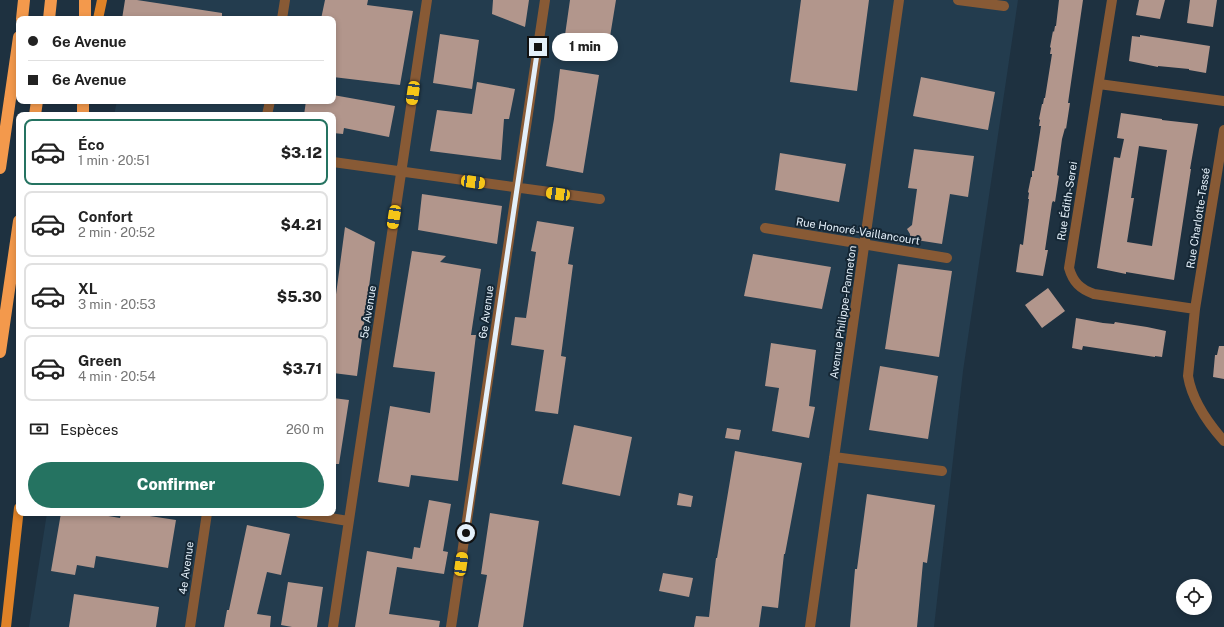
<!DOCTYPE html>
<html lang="fr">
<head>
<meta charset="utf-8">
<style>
	:root { --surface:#fff; --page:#f6f6f6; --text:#222; --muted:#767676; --line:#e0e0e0; --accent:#257361 }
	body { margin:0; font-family:"Public Sans",sans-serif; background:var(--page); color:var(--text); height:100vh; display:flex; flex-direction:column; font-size:15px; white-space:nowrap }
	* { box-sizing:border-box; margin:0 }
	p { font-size:13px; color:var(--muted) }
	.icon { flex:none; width:22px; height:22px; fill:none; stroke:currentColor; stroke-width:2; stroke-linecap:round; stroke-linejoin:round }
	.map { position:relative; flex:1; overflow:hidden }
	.sheet { position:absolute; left:16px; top:112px; width:320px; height:404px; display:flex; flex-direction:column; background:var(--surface); border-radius:8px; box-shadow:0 2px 6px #0003 }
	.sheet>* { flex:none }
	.top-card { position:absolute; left:16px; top:16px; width:320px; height:88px; border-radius:8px; box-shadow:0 2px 6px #0003; display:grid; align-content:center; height:88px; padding:0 12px; background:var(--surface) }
	.fabs { position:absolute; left:1176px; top:579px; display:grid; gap:8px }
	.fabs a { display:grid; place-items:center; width:36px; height:36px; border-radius:50%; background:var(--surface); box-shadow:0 2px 6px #0003; font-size:20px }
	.end { position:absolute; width:18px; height:18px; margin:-9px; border:5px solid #e4f0fa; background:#111; box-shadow:0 0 0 2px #111 }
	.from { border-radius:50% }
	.bubble { position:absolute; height:28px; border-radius:14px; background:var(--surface); box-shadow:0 2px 6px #0003; font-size:13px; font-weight:800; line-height:28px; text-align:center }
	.car { position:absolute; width:12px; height:24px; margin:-12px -6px; border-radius:5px; box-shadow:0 0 3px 1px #0007; background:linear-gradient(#f5c518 24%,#345 0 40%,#f5c518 0 76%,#345 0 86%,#f5c518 0) }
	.top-card b { display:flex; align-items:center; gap:14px; height:38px; font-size:15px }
	.top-card b+b { border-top:1px solid var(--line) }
	.top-card i { width:10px; height:10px; background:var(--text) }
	ul { padding:7px 0 0; list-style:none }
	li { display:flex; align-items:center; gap:12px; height:66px; margin:0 8px 6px; padding:0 4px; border:2px solid var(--line); border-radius:8px }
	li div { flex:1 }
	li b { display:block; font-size:15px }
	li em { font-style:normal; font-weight:800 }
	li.active { border-color:var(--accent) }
	li>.icon { width:36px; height:36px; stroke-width:1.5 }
	.pay { display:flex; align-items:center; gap:10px; height:44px; padding:0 12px; font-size:15px }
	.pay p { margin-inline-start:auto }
	.cta { display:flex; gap:8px; margin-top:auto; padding:8px 12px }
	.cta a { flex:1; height:46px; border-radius:24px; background:var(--accent); color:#fff; font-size:16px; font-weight:800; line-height:46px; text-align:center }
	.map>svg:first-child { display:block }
	.built { fill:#233c4e }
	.building { fill:#b2968c; fill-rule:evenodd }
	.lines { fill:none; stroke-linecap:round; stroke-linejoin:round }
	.minor { stroke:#885a35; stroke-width:10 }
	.major { stroke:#df8227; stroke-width:10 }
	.highway { stroke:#f3994c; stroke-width:12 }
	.route { stroke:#e4f0fa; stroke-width:5 }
	.labels { text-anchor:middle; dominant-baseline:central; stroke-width:4; stroke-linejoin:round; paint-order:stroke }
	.street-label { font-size:11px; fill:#e4f0fa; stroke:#152735 }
</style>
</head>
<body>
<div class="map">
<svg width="1224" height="627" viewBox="0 0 1224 627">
	<rect width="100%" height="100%" fill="#1e3140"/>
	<!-- built -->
	<path class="built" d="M134,0h884l-55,371 -29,256h-905l18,-114h286v-398h-219l3,-14h216v-82h-202z"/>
	<!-- building -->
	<path class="building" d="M125,0h12l85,13v6h-100z
		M325,0h43l-1,5 46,6 -13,74 -67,-8v-58h-12z
		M493,0h36l-4,27 -33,-13z
		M570,0h46l-9,55 -44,-6z
		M801,0h68l-12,91 -67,-9z
		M1059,0h24l-15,103h2l-4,26 -1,-1 -3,11 -5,36 2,1 -4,26 -2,-1 -1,2 -7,47h3l-5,26 -27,-4 4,-28 3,1 6,-46h-1l1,-6 -1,-1 3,-15h1v-6h2l7,-45h-2l1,-6 -1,-1 3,-15h1l1,-6h1l7,-44h-2l1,-6 -1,-1 3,-16 1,1 1,-6h1z
		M1139,0h26l-5,19 -24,-4z
		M1190,0h27l-4,27 -26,-4z
		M440,34l39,6 -7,49 -39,-6z
		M1140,35l70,11 -4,27 -17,-3v-1l-31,-3v1l-29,-6 3,-25 8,1z
		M560,69l39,6 -16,98 -37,-7 8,-47z
		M921,77l74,15 -7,38 -75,-14z
		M477,82l38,7 -6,30h-5l-3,41 -71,-9 7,-41 35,4z
		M333,95l62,11 -6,31 -45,-9 -1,6 -10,-1v-18h-29l2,-14h27z
		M1121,113l41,6v1l36,4 -8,45h1l-17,111 -48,-8v2l-29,-6 17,-111 6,1 4,-19 -7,-1zM1139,146l28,4 -15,96 -25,-4 7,-44h-3z
		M914,149l60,7 -6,41 -18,-3 -8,50 -32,-5v-5l-3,-5 5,-4 5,-36 -9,-1z
		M780,153l66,11 -7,38 -64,-12z
		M422,194l80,12 -5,38 -79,-14z
		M537,221l37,6 -6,37 5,1 -12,91 5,1 -8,57 -23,-3 9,-61 -33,-5 4,-28 11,1 10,-66 -5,-1z
		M345,227l30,15 -18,134 -24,-3v-56z
		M412,251l34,5 -6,6 41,7 -10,66h5l-18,146 -47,-6 -2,12 -31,-5 12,-76 40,7 5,-41 -42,-5z
		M753,254l78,13 -9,42 -78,-13z
		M898,264l54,7 -13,86 -54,-8z
		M1048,288l17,23 -23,17 -17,-23z
		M1076,318l27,5 11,1 1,-2 32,5 19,4 -4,26 -7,-1v1l-72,-11 -1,4 -10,-2z
		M771,343l45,7 -7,56 6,1 -6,31 -37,-7 7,-43 -14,-2z
		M1219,346h5v33l-11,-2 2,-22h2z
		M880,366l58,10 -10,63 -59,-9z
		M333,398l16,2 -10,64h-6z
		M574,425l58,12 -12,59 -58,-12z
		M727,428l14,2 -2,10 -14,-2z
		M735,451l67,12 -17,91h-1l-6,54 -16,-2 -3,21h-65l2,-11 13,1 7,-59h1z
		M679,493l14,3 -2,11 -14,-2z
		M867,494l68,11 -8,58 -4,-1 -6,65h-67l5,-58h2z
		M429,500l22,4 -8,47 5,1 -4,22 -47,-7 -8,47 51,7 -1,6h-84l12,-76 45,8 2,-12 6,1z
		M61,513h30l29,5 1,-5h9l46,7 -8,48 -72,-12 -2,12 -17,-3 -2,10 -24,-4z
		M490,513l49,8 -16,106h-45l9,-52 -6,-1z
		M247,525l43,9 -9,41 -14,-3 -10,42 14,2 -1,11h-46l3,-17h2z
		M663,573l30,5 -4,19 -30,-6z
		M288,582l35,5 -6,40h-25l-11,-2z
		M74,594l85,13 -3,20h-87z"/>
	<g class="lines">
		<!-- minor -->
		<path class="minor" d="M958,0l46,6
			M1112,0l-43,268c4,14 11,21 25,26l101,15
			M282,19l3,-19
			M1099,84l125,17
			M267,115l3,-14
			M1224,130l-29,179 -7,67c4,24 20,47 36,65
			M333,162l267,37
			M765,228l182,30
			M834,457l108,14
			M300,513l48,8
			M190,627l17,-114
			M333,627l94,-627
			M451,627l94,-627
			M810,627l89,-627"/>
		<!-- major -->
		<path class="major" d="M98,19l4,-19
			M6,627l13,-119"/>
		<!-- highway -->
		<path class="highway" d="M22,19l2,-19
			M49,19l2,-19
			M85,19v-19
			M83,113v-12
			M35,115l2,-14
			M0,168l19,-131
			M0,352l19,-131"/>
	</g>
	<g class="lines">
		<!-- route -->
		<path class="route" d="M466,533l72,-486"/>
	</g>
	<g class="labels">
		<!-- street labels -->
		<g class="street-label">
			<text transform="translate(1067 201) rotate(-81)">Rue Édith-Serei</text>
			<text transform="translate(1198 218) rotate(-81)">Rue Charlotte-Tassé</text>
			<text transform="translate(858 231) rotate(9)">Rue Honoré-Vaillancourt</text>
			<text transform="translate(368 312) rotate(-81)">5e Avenue</text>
			<text transform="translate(486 312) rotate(-82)">6e Avenue</text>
			<text transform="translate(843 312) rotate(-82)">Avenue Philippe-Panneton</text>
			<text transform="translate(186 568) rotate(-82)">4e Avenue</text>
		</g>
	</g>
</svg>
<div class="fabs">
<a><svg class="icon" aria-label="locate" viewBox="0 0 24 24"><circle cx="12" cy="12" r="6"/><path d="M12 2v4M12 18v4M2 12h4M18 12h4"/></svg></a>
</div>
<i class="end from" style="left:466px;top:533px"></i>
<i class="end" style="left:538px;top:47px"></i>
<div class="bubble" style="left:552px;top:33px;width:66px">1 min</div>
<i class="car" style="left:413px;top:93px;rotate:188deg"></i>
<i class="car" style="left:473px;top:182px;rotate:98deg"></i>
<i class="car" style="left:558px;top:194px;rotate:278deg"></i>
<i class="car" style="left:394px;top:217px;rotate:189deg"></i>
<i class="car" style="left:461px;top:564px;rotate:8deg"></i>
<div class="top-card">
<b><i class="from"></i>6e Avenue</b>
<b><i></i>6e Avenue</b>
</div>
<section class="sheet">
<ul>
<li class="active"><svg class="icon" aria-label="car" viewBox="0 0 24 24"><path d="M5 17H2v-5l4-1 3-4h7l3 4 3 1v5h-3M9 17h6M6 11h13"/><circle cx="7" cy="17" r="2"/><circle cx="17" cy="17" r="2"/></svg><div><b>Éco</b><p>1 min · 20:51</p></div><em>$3.12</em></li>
<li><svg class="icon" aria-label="car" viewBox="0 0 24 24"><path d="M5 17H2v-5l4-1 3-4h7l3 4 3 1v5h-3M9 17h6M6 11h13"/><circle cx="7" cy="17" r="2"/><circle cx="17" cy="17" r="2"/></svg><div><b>Confort</b><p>2 min · 20:52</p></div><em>$4.21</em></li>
<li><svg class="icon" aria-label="car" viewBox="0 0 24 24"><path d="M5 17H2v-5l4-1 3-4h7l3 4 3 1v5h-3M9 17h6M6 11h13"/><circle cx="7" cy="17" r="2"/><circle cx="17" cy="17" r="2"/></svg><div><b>XL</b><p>3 min · 20:53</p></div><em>$5.30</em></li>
<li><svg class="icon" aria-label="car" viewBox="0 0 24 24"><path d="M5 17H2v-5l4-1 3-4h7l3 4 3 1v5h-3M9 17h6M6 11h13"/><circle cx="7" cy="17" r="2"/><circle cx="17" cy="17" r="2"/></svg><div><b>Green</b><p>4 min · 20:54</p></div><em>$3.71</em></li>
</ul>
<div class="pay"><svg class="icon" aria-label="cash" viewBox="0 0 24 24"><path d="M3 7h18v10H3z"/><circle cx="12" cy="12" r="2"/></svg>Espèces<p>260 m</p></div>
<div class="cta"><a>Confirmer</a></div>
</section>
</div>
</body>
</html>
